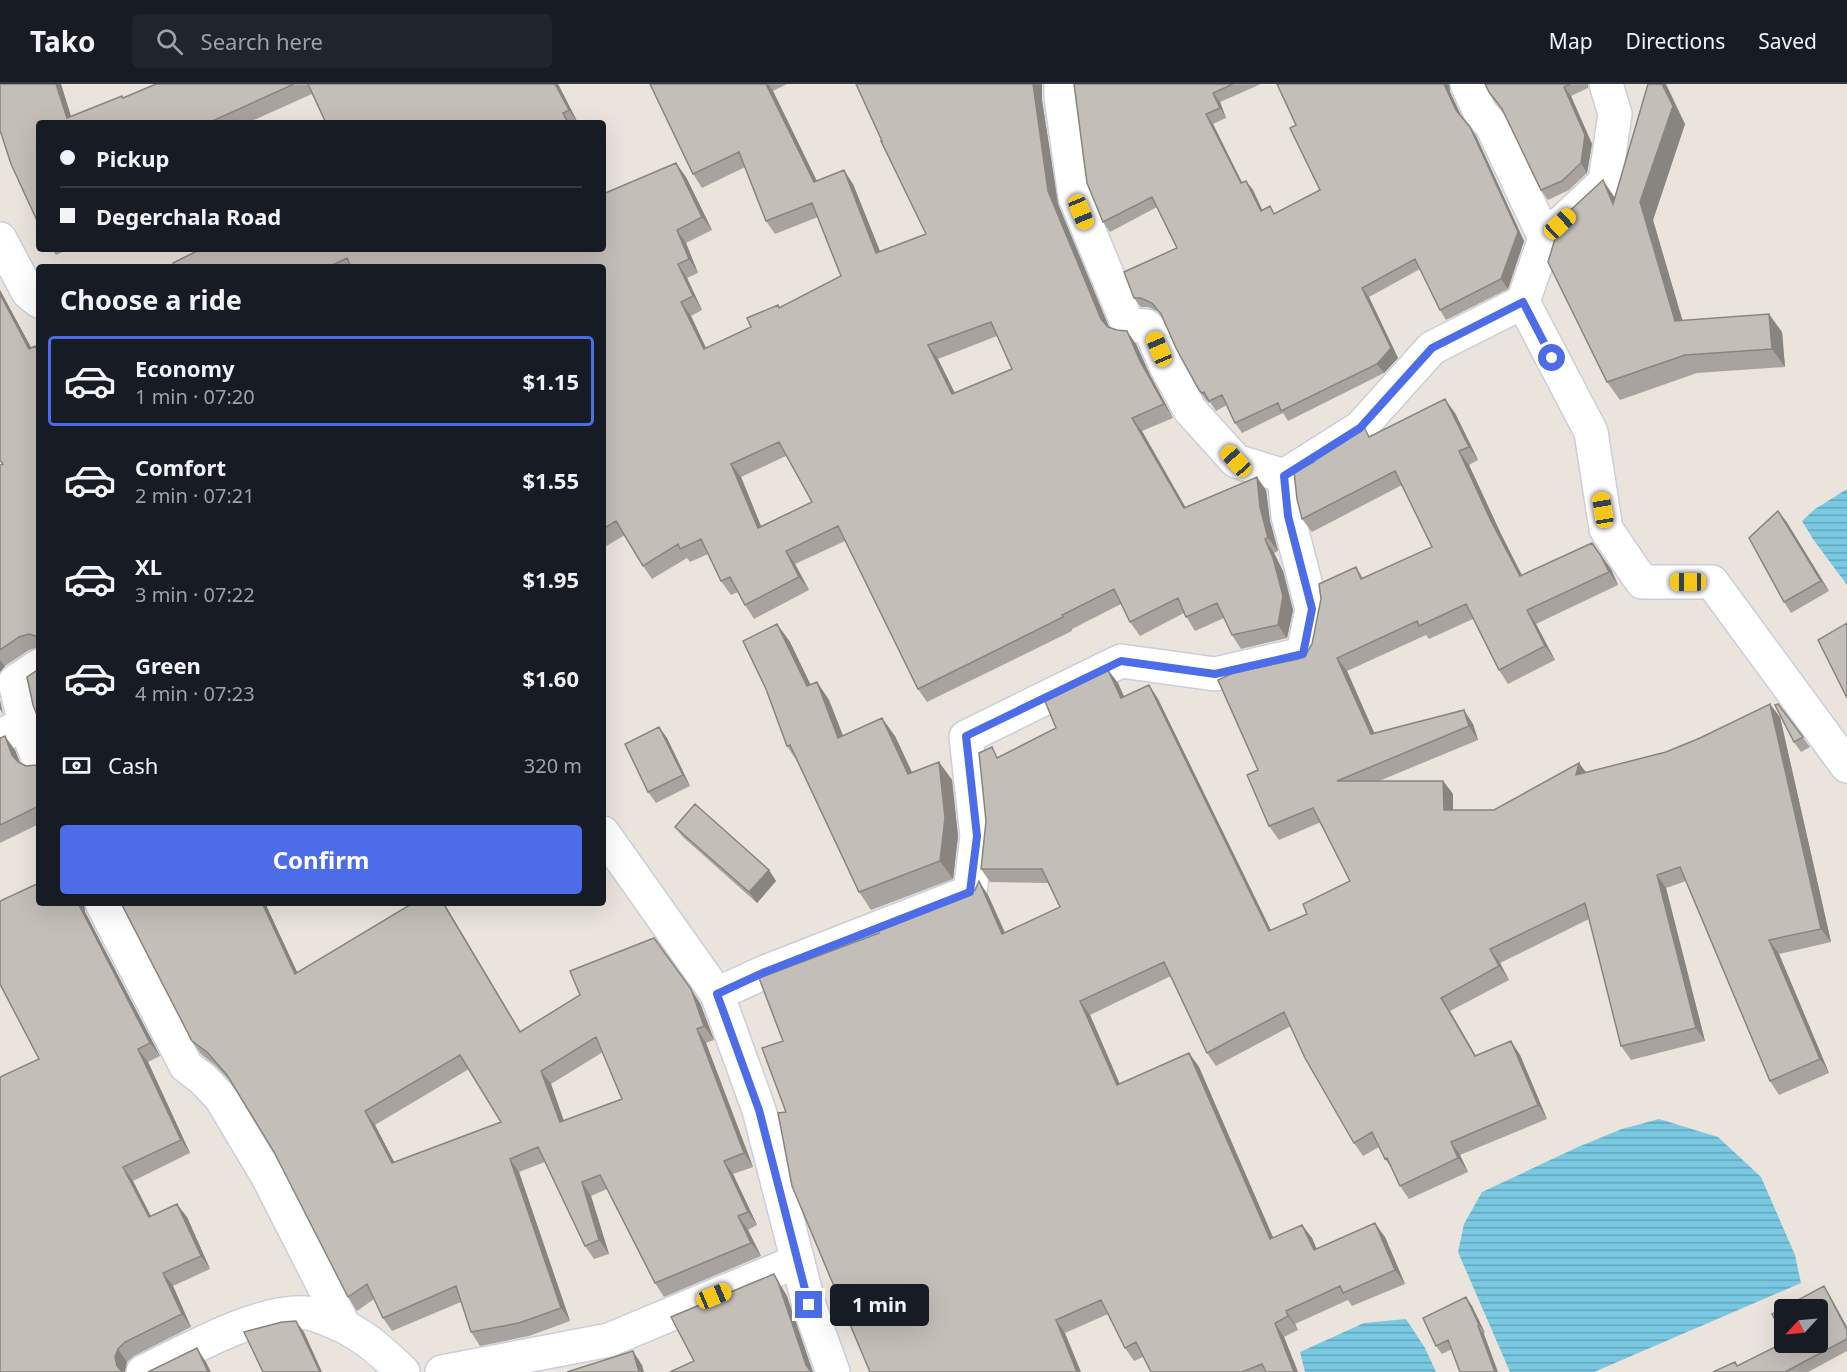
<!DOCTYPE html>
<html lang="en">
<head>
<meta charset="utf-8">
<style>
	:root { --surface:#171b24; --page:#20242c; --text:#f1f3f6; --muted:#9ea1a6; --line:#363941; --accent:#4c6de7 }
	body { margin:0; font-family:"Noto Sans",sans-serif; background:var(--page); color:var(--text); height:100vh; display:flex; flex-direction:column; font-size:22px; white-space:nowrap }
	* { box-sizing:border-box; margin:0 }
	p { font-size:20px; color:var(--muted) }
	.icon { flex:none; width:33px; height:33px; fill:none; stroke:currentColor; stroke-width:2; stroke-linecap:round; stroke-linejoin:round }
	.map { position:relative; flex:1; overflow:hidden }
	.sheet { position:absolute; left:36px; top:180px; width:570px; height:642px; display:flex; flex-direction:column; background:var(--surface); border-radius:6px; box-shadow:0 6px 24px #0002 }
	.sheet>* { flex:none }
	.hud { position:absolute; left:36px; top:36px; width:570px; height:132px; border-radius:6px; box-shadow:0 6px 24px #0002; display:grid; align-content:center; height:132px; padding:0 24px; background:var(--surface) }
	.needle { width:39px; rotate:244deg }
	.fabs { position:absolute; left:1774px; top:1215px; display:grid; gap:12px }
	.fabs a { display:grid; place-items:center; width:54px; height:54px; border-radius:6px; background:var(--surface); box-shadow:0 6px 24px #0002; font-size:30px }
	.end { position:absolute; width:27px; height:27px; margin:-14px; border:8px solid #4c6de7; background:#fff; box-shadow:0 0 0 3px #fff }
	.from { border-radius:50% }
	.bubble { position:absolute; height:42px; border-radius:6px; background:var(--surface); box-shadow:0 6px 24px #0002; font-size:20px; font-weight:700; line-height:42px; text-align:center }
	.car { position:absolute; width:18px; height:36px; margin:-18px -9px; border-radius:8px; box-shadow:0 0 4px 2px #0007; background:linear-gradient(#f5c518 24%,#345 0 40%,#f5c518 0 76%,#345 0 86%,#f5c518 0) }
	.hud b { display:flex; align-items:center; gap:21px; height:57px; font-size:22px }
	.hud b+b { border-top:2px solid var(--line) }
	.hud i { width:15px; height:15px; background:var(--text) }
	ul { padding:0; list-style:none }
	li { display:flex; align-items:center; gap:18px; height:90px; margin:0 12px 9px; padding:0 12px; border:3px solid transparent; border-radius:6px }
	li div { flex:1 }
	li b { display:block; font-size:22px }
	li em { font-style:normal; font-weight:700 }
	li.active { border-color:var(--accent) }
	li>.icon { width:54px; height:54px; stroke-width:1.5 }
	h2 { padding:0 24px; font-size:27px; line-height:72px }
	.pay { display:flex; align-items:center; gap:15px; height:66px; padding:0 24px; font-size:22px }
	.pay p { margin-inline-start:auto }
	.cta { display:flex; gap:12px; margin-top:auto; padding:12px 24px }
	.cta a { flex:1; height:69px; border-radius:6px; background:var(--accent); color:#fff; font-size:24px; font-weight:700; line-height:69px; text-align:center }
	header { display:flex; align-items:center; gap:36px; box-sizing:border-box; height:84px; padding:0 30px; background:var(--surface); border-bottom:2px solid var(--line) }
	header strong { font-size:28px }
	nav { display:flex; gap:33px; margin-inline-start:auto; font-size:21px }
	.search { width:420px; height:54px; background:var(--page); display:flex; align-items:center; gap:15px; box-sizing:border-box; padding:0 21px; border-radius:6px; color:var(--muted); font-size:22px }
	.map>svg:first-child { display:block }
	.water { fill:url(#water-rules) }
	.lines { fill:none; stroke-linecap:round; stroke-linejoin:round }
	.minor-casing { stroke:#cbceda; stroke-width:36 }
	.minor { stroke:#fff; stroke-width:33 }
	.wall { fill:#a8a39e; fill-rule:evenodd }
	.shaded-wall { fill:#888581 }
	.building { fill:#c3beb8; stroke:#888581; stroke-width:1.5; fill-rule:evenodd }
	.route { stroke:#4c6de7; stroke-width:8 }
</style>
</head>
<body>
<header>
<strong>Tako</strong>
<div class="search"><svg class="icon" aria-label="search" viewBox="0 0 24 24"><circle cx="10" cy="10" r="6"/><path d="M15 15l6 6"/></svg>Search here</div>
<nav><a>Map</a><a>Directions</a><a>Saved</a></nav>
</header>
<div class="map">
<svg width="1847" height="1288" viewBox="0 0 1847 1288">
	<defs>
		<pattern id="water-rules" width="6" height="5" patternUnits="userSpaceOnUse" patternTransform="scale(1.5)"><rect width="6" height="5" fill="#7ac9e2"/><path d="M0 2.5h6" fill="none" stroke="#64a3b7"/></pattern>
	</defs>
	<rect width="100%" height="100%" fill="#eae4dd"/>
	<!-- water -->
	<path class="water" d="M1847,405v96l-34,-46 -11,-18 13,-12z
		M1659,1035l59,18 43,40 34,78 6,28 -207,89h-84l-52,-120 6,-28 18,-32 96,-45 44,-18z
		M1406,1235l19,29 11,24h-131l-5,-20 64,-29z"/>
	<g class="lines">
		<!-- minor casing -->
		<g class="minor-casing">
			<path id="minor" d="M1061,0v13l14,100 53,128 18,1 5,5 15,35 24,44 46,51 48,15
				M1467,0l13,28 12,14 53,112
				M1606,0l9,30 -10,68 -60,56 -22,64 68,130 15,97 36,53h70l135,184
				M0,155l28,53 11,9
				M25,640l14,37
				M0,652l25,-12 -10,-42 24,-16
				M603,749l114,161 42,116 50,195 24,67
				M102,819l84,163 17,13 18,19 46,77 77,151
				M717,910l48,-22 205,-80 7,-56 -11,-99 155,-76 94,13 88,-20 9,-45 -24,-93 -4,-40 76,-48 72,-80 91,-46
				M143,1288c44,-21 114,-62 163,-59 6,0 12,3 18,5 35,13 53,29 79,54
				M442,1288l167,-32 189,-79"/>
		</g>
		<!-- minor -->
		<use href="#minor" class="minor"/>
	</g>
	<!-- wall -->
	<path class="wall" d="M61,0l10,33 52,-19 33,-14h402l20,39h-252l-14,-29 -65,29h-208z
		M650,0h137l-14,7 44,90 36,3 27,68 46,-18 116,-150v16l16,104 51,123 27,17 14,31 23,43 -31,13 43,77 81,-18 4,31 8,30 -4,2 9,18 10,39 -6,28 -46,11 -9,-14 -8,-17 -29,13 -11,-18 -44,23 -10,-14 -9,-18 -49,25v2l-145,71 -9,-13 -73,-148 -50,23 14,26 -55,29 -9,-14 -7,-13 -7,3 -10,-14 -13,-27 -18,8 -3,-4 -35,21 -9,-13 -18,-31 -22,13v-281h-428l-2,-4 430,-14v-58l1,3 82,-17 26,53 -26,13 12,30 -11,5 15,32 -11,6 15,32 45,-21 29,-19 61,-32 -23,-59 -43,17 -9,-13 -21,-54 -43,21 -9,-14zM997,252l15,33 -57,24 -17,-34zM786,372l26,46 -51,24 -20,-49z
		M1074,0h187l-41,18 6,16 -13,6 29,58 4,-1 7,9 9,20 13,3 45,-23 -24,-65 -19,-41h172l1,8 12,25 14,19 48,105 -16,48 -62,31 -6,-10 -20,-41 -51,28 29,61 -14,15 -96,48 -5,-8 -41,20 -7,-10 -8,-18 -11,6 -6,-9 -1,1 -4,-4 -6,-9 -36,-73 -4,-5 -11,-5h-7l-7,-9 43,-50 -20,-41 -47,25 -7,-10z
		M1485,0h103v4l-17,8 21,48 -5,29 -18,17 -21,10 -7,-10 -37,-78 -15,-20z
		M1685,40l-32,96 29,101 100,11 3,35 -88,6 -77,27 -13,-18 8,-185z
		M52,165h17l-13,6z
		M0,206l31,58 8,4v295l-10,3 -24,16 -5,6v-207l3,-1 -3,-4z
		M1455,329l23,47 -9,5 32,69 21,41 89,-6 7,16 -82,39 19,36 -47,24 -9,-14 -26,-51 -44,20 -3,-4 -79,36 27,62 99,-9 5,16 -99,41h64l10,13v16h41l85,-47 7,9 80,-20 114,-35 51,225 -52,12 50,119 -50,22 -9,-14 -84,-200 -20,7 39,153 -74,19 -10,-14 -32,-127 -89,44 9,17 -59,31 26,45 35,-15 9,14 27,64 -87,36 8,17 -59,27 -9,-13 -7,-16 -8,-11 -6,-12 -16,9 -9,-13 -63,-117 -75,40 -9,-13 -36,-77 -81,39 30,69 69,-31 10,14 74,171 29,-13 10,13 4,11 69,-12 20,47 -53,22 -4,-6 -53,24 3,6 -14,7 14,35h-147l-8,-15 -9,4 -9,-13 -17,-34 -43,19 -279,-221 -3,-71 205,-146 17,37 55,-25 -12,-24 -58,-1 -9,-13 18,-112 57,-29 52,-58 10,13 6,14 25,-12 9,14 113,231 36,-16 43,-33 -29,-59 -42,18 -10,-14 -11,-56 40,-111 8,-5 50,-87 7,11 69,-31 -30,-62 -90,47 -10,-13 68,-83z
		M1786,437l43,70 -38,22 -7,-11z
		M777,540l13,18 20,43 7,-3 12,18 14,36h52l17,36 27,-10 13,18 6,56 -5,43 -82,31 -12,-18 -62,-131 -10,-15z
		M1778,620l32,43 -9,5 -7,-10z
		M659,643l8,11 23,48 -34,17 -8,-11z
		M0,654l15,12 5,13 6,3 11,-1 2,-2v61l-39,19z
		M675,743l94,43 7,11 -19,22 -74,-66z
		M121,819h144l32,69 224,60 179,-29 14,37 -8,3 47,124 -20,7 24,51 -9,5 13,26 -97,41 -9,-14 -48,-94 -16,7 18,58 -15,5 -9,-13 -40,-84 -26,10 51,149 -41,15 -49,10 -9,-14 -10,-30 -69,29 -9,-13 -9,-19 -17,12 -9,-14 -74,-145 -41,-68 -17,-18 -15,-12 -9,-13zM603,968l19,47 -58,22 -13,-37zM469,985l32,53 -107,40 -19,-37z
		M85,828l75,144 -12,6 42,91 -57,28 18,35 36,1 23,52 -37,17 18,41 -57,29 -7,6 -3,8 -124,2 39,-313z
		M1830,1212l17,31v24l-39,21h-95l24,-6 48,-24z
		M1466,1213l6,9 13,27 -43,21 -6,-8z"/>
	<!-- shaded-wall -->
	<path class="shaded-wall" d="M56,0h5l12,39 -6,-5z
		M555,0h3l20,39 -9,-13z
		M766,0h2l5,7 51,105 -10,-14z
		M1033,0h9v16l16,104 53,128 -10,-13 -53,-128z
		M1444,0h5l1,8 13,28 -7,-10z
		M1662,0h4l19,40 -32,96 35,119 -13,-18 -35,-119z
		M1564,3l7,9 21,48 -5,29 -6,-10z
		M1213,9l7,9 6,16 -6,-10z
		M1206,30l7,10 34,69 -6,-10z
		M1470,43l6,9 48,105 -16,48 -7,-10z
		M676,79l10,14 26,53 -10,-13z
		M844,86l9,14 33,82 -10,-13z
		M1603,96l12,18 -2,6z
		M1246,97l7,9 14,30 -6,-9z
		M677,146l9,13 12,30 -9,-14z
		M678,180l9,14 15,32 -9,-14z
		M1362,204l7,9 29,61 -14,15 -7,-9z
		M0,206l39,72 -10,-13 -29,-55z
		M681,218l10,14 22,47 -9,-14z
		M1769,230l13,18 3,35 -13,-18z
		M1127,247l9,13 14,31 23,43 -9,-14 -24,-43z
		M928,261l10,14 24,49 -10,-14z
		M1445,315l10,14 23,47 -9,-13z
		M1132,334l10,13 52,91 -10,-14z
		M1459,367l10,14 32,69 28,56 -9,-14 -29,-55z
		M731,380l10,13 26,64 -9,-13z
		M1257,393l9,13 4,31 8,30 -10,-13 -8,-31z
		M1778,427l8,10 43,70 -8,-10z
		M1265,455l9,14 9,18 10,39 -6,28 -9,-13z
		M1592,459l19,26 7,16 -9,-13z
		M786,467l9,13 14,26 -10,-13z
		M1527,526l9,14 19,36 -10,-14z
		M777,540l13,18 30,62 -13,-18z
		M1337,574l10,13 34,77 -10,-14z
		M0,576l5,6 -5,6z
		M1108,586l10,13 13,29 -10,-14z
		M817,598l12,18 22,56 -13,-18z
		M1149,601l9,14 120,246 -9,-14z
		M0,616l3,14 -3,-5z
		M1770,620l10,13 51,225 -10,-13z
		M1464,626l9,14 5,16 -9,-14z
		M882,634l13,18 26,56 -13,-18z
		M659,643l8,11 23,48 -7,-11z
		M5,652l10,14 7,18 -10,-13z
		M939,678l13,18 6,56 -5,43 -13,-18z
		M1579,679l10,14 -13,-2z
		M1443,697l10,13v29l-9,-13z
		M769,786l7,11 -19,22 -8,-11z
		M1657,791l9,13 39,153 -9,-13z
		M979,797l9,14 23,52 -9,-13z
		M78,819h6l1,9 75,144 -10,-13z
		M262,819h3l39,84 -9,-13z
		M443,819h1l85,143 -9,-14z
		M1769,856l10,14 50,119 -9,-14z
		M1490,865l10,14 9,17 -10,-14z
		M691,905l9,14 14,37 -10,-14z
		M1441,914l9,13 34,59 -9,-14z
		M1080,917l10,14 36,84 -9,-14z
		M697,945l9,14 47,124 -9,-14z
		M1511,957l9,14 27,64 -9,-14z
		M138,965l10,13 42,91 -9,-13z
		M1189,969l10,14 81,186 -10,-14z
		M541,987l10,13 18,52 -9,-14z
		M365,1027l10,14 27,52 -10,-14z
		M1451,1058l9,13 8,17 -10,-14z
		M510,1075l9,13 51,149 -9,-13z
		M724,1077l9,13 24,51 -9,-13z
		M123,1083l10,14 25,50 -9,-14z
		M582,1098l9,14 18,58 -10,-14z
		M177,1120l10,13 23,52 -9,-13z
		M738,1132l10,14 13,26 -10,-13z
		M1375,1139l10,14 20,47 -10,-14z
		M1302,1141l10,13 11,25 -9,-13z
		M163,1189l10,13 18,41 -9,-13z
		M774,1190l13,22 26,76h-2l-5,-7z
		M1824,1202l6,10 17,31v3z
		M1466,1213l6,9 13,27 -6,-8z
		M1286,1227l9,13 3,6 -10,-14z
		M1056,1236l9,13 16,39h-4z
		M296,1237l8,11 18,40h-2z
		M1275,1239l9,14 14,35h-4z
		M1478,1242l6,8 14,38h-3z
		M197,1264l9,14 5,10h-3z
		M118,1265l9,13 -2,10h-4l-4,-6 -2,-9z
		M633,1267l9,14 2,7h-5z"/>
	<!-- building -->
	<path class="building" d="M0,0h56l11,34 55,-22 1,2 33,-14h138l-86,39h-169v102l-28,-61 -11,-34z
		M308,0h247l14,26 -6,3 5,10h-242z
		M650,0h116l48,98 30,-12 32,83 50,-19 -45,-93h1l-26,-57h177l15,107 53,128 7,8 9,3 10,1 13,30 24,43 -32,14 52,90 73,-31 3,30 8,31 -3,1 8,19 10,38 -5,29 -46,10 -15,-32 -31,14 -8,-19 -48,24 -16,-33 -52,26 1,2 -145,72 -80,-163 -52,25 13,26 -54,28 -15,-28 -9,4 -20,-42 -21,10 -2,-5 -35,22 -27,-45 -13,8v-262h-252l-4,-9 -19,9h-153l-2,-4 28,-14h402v-55l73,-31 26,54 -25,13 12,29 -11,5 15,32 -12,6 23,47 47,-22 -4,-9 31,-13 1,3 62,-32 -29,-73 -46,18 -27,-69 -46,22zM991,238l21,47 -60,25 -24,-49zM779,358l33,60 -54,26 -27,-64z
		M1074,0h159l-20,9 7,15 -14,6 35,69 5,-2 15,30 9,-5 4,8 46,-24 -30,-62 6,-3 -19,-41h167l12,26 14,17 48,105 -17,47 -61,31 -25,-51 -53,29 29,60 -14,16 -96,47 -3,-8 -43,20 -13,-28 -13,6 -5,-9 -2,1 -3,-3 -23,-42 -15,-34 -9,-11 -11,-5h-7l-10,-26 53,-24 -25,-51 -49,25 -16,-39z
		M1485,0h85l-6,3 21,48 -4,28 -19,18 -21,9 -39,-81 -13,-17z
		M1648,0h14l11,22 -33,96 35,119 94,-7 3,35 -87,6 -78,27 -59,-120 13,-43 42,-39 10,24z
		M0,210l29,55 6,-3 4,8v283l-10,-3 -10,3 -19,13v-185l3,-1 -3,-4z
		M1445,315l24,48 -10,4 32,70 29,55 72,-33 9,13 8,16 -82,38 18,36 -46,24 -33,-66 -47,22 -2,-5 -80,37 34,76 93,-24 5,16 -132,55h106l1,29h50l85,-47 -3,12 90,-23 34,-14 70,-34 51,225 -52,11 51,119 -50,22 -90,-214 -23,8 39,153 -75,18 -36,-143 -95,46 9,17 -58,32 34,58 36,-15 27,64 -87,37 7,16 -58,28 -13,-28 -2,1 -13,-27 -18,11 -49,-85 -21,-46 -77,41 -43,-91 -84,39 37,84 72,-32 81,186 32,-14 12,25 61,-27 20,47 -52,23 -3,-7 -54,25 2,5 -13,7 19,49h-28l-4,-8 -20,8h-91l-15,-30 -11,6 -24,-48 -45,20 21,52h-207l-78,-186 -14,-73 8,-1 -24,-64 21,-7 -24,-63 120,-45 -1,-2 89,-35 8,-6 4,-9 23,53 58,-27 -18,-38h-61l5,-48 -7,-68 13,-6 5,11 59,-30 -11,-27 63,-31 13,28 28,-13 120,246 38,-17 -4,-10 47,-23 -37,-73 -44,18 -22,-51 11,-5 -40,-90 15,-7 65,-14 8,-5 6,-10 9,-45 -2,-15 37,-17 5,12 71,-32 -37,-76 -93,48 -5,-20 -3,-27 20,-10 -1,-2 51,-33 5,10z
		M1778,427l43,70 -37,21 -35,-64z
		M1847,539v75l-29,-58z
		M777,540l30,62 10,-4 21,56 44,-20 26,56 31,-12 6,56 -5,43 -81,31 -69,-147 -3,1 -21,-57 -23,-48z
		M39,585v51l-6,-15 -6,-28z
		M1778,620l25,33 -9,5 -19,-37z
		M659,643l24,48 -35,17 -23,-48z
		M5,652l7,19 6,7 8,4 11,-1 2,-2v43l-39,19v-87z
		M695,720l74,66 -20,22 -74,-65z
		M39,799v20h39l72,140 -12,6 43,91 -58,27 26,50 28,-13 24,52 -38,17 19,41 -57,28 -7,7 -3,8 2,9 5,6h-122v-295l39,-18 -39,-75v-83z
		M121,819h141l33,71 118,-71h30l77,129 60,-37 -10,-24 84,-33 37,51 13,37 -7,3 47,124 -20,8 24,51 -10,4 13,27 -96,40 -55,-108 -18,7 17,58 -14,6 -47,-99 -28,12 51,149 -42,15 -48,9 -15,-46 -73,32 -16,-34 -19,13 -74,-145 -47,-77 -20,-23 -15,-11zM596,953l26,62 -62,23 -19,-51zM460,971l41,67 -109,41 -27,-52z
		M774,1190l4,8 28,83 5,7h-141l24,-11 -23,-44z
		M1824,1202l23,44v9l-62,33h-72l22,-10 2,4 48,-24h33v-32h-33v29l-13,-25z
		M1466,1213l13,28 -1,1 17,46h-35l-12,-32 -12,6 -13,-28z
		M296,1237l24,51h-57l-19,-40 38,-10z
		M197,1264l11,24h-60z
		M633,1267l6,21h-72z"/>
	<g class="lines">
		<!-- route -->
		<path class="route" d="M809,1221l-50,-195 -42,-116 48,-22 205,-80 7,-56 -11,-100 155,-75 94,13 88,-20 9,-45 -24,-93 -4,-40 76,-48 72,-80 91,-46 29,56"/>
	</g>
</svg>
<div class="fabs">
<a><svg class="needle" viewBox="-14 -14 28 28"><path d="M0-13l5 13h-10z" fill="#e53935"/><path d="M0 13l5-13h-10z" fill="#9ea1a6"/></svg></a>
</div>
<i class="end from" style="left:1552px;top:274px"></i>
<i class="end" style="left:809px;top:1221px"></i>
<div class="bubble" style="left:830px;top:1200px;width:99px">1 min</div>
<i class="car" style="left:1081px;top:128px;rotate:158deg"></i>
<i class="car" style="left:1560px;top:140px;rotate:47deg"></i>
<i class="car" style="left:1159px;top:265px;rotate:337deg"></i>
<i class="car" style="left:1236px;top:377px;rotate:318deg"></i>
<i class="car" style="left:1603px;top:426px;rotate:351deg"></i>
<i class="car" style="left:1688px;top:498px;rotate:270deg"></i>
<i class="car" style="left:714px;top:1212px;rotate:67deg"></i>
<div class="hud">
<b><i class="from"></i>Pickup</b>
<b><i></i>Degerchala Road</b>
</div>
<section class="sheet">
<h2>Choose a ride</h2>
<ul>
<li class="active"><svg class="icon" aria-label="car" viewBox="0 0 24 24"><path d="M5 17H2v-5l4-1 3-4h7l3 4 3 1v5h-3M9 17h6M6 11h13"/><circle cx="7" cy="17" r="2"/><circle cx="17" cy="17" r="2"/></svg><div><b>Economy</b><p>1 min · 07:20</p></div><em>$1.15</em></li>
<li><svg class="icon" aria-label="car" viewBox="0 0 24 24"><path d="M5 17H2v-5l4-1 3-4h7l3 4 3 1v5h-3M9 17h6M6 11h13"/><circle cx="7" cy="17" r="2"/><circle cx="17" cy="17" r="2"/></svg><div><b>Comfort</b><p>2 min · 07:21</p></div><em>$1.55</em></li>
<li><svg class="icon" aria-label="car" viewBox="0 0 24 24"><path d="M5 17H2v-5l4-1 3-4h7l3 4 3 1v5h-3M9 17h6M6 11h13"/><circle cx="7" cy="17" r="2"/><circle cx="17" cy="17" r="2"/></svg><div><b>XL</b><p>3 min · 07:22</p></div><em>$1.95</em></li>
<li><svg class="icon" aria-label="car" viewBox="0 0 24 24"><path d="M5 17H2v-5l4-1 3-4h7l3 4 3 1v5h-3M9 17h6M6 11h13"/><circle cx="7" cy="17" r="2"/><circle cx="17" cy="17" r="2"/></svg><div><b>Green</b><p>4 min · 07:23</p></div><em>$1.60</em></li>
</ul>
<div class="pay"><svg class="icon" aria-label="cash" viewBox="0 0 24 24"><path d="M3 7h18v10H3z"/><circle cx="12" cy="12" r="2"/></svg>Cash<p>320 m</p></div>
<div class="cta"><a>Confirm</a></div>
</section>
</div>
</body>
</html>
